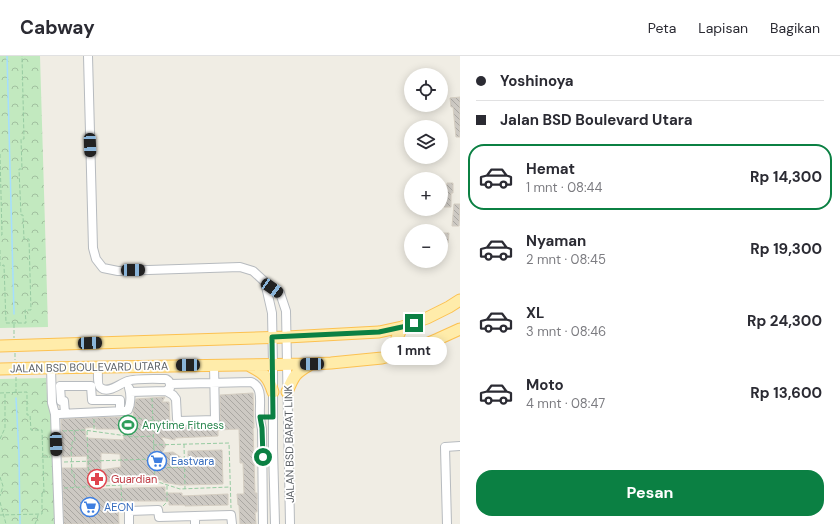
<!DOCTYPE html>
<html lang="id">
<head>
<meta charset="utf-8">
<style>
	:root { --surface:#fff; --page:#f2f2f3; --text:#2b2b33; --muted:#7c7c81; --line:#e1e1e2; --accent:#0b8043 }
	body { margin:0; font-family:"DM Sans",sans-serif; background:var(--page); color:var(--text); height:100vh; display:flex; flex-direction:column; font-size:15px; white-space:nowrap }
	* { box-sizing:border-box; margin:0 }
	p { font-size:13px; color:var(--muted) }
	.icon { flex:none; width:22px; height:22px; fill:none; stroke:currentColor; stroke-width:2; stroke-linecap:round; stroke-linejoin:round }
	.map { position:relative; flex:1; overflow:hidden }
	.side { display:flex; flex-direction:column; background:var(--surface); width:380px }
	.side>* { flex:none }
	.top-card { display:grid; align-content:center; height:88px; padding:0 16px; background:var(--surface) }
	.tools { position:absolute; left:404px; top:12px; display:grid; gap:8px }
	.tools a { display:grid; place-items:center; width:44px; height:44px; border-radius:50%; background:var(--surface); box-shadow:0 2px 10px #0003; font-size:20px }
	.end { position:absolute; width:18px; height:18px; margin:-9px; border:5px solid #0b8043; background:#fff; box-shadow:0 0 0 2px #fff }
	.from { border-radius:50% }
	.bubble { position:absolute; height:28px; border-radius:14px; background:var(--surface); box-shadow:0 2px 10px #0003; font-size:13px; font-weight:700; line-height:28px; text-align:center }
	.car { position:absolute; width:12px; height:24px; margin:-12px -6px; border-radius:5px; box-shadow:0 0 3px 1px #0007; background:linear-gradient(#222 24%,#8ab4d8 0 40%,#222 0 76%,#8ab4d8 0 86%,#222 0) }
	.top-card b { display:flex; align-items:center; gap:14px; height:38px; font-size:15px }
	.top-card b+b { border-top:1px solid var(--line) }
	.top-card i { width:10px; height:10px; background:var(--text) }
	ul { padding:0; list-style:none }
	li { display:flex; align-items:center; gap:12px; height:66px; margin:0 8px 6px; padding:0 8px; border:2px solid transparent; border-radius:16px }
	li div { flex:1 }
	li b { display:block; font-size:15px }
	li em { font-style:normal; font-weight:700 }
	li.current { border-color:var(--accent) }
	li>.icon { width:36px; height:36px; stroke-width:1.5 }
	.button { display:flex; gap:8px; margin-top:auto; padding:8px 16px }
	.button a { flex:1; height:46px; border-radius:16px; background:var(--accent); color:#fff; font-size:16px; font-weight:700; line-height:46px; text-align:center }
	header { display:flex; align-items:center; gap:24px; box-sizing:border-box; height:56px; padding:0 20px; background:var(--surface); border-bottom:1px solid var(--line) }
	header strong { font-size:19px }
	nav { display:flex; gap:22px; margin-inline-start:auto; font-size:14px }
	main { display:flex; flex:1; min-height:0 }
	.map>svg:first-child { display:block }
	.park { fill:url(#park-crowns) }
	.lines { fill:none; stroke-linecap:round; stroke-linejoin:round }
	.stream { stroke:#a5deff; stroke-width:1.5 }
	.building { fill:url(#building-back-hatch); stroke:#d5cec2; fill-rule:evenodd }
	.minor-casing { stroke:#b7bbbf; stroke-width:10 }
	.major-casing { stroke:#fcc151; stroke-width:13 }
	.path { stroke:#97cba2; stroke-width:1; stroke-dasharray:4 2; stroke-linecap:butt }
	.minor { stroke:#fff; stroke-width:8 }
	.major { stroke:#ffecaa; stroke-width:11 }
	.route { stroke:#0b8043; stroke-width:5 }
	.labels { text-anchor:middle; dominant-baseline:central; stroke-width:3.5; stroke-linejoin:round; paint-order:stroke }
	.street-label { font-size:11px; fill:#5c6166; stroke:#fff }
	.leisure-label { font-size:11px; fill:#27864d; stroke:#fff; text-anchor:start }
	.shop-label { font-size:11px; fill:#366cbe; stroke:#fff; text-anchor:start }
	.health-label { font-size:11px; fill:#be3a42; stroke:#fff; text-anchor:start }
</style>
</head>
<body>
<header>
<strong>Cabway</strong>
<nav><a>Peta</a><a>Lapisan</a><a>Bagikan</a></nav>
</header>
<main>
<div class="map">
<svg width="460" height="468" viewBox="0 0 460 468">
	<defs>
		<pattern id="park-crowns" width="20" height="18" patternUnits="userSpaceOnUse"><rect width="20" height="18" fill="#c2e9bf"/><path d="M2 6a3 3 0 1 1 6 0M12 15a3 3 0 1 1 6 0" fill="none" stroke="#a1c09f"/></pattern>
		<pattern id="building-back-hatch" width="6" height="6" patternUnits="userSpaceOnUse"><rect width="6" height="6" fill="#cdc9c3"/><path d="M-1 5l2 2M0 0l6 6M5-1l2 2" fill="none" stroke="#aaa7a2"/></pattern>
	</defs>
	<rect width="100%" height="100%" fill="#f0ede4"/>
	<!-- park -->
	<path class="park" d="M0,0h40l8,271 -48,1z
		M46,322l1,17 7,18 3,111h-57v-145z"/>
	<g class="lines">
		<!-- stream -->
		<path class="stream" d="M7,0l7,258
			M16,342l3,57 1,69"/>
	</g>
	<!-- building -->
	<path class="building" d="M460,41v40h-4l-3,-30h-2l-1,-9z
		M447,127h6v10h-2v14h-7v-6h2l1,-10h-6v-7l6,1z
		M454,148h6l-1,22h-7z
		M443,177h6l-1,10h-6z
		M253,337l1,35h-1l2,65h2v19h-2l1,12h-16l-1,-19h-1l-1,-11h7l-1,-31h-3l-1,-34 -21,1v6l-43,2v2l-14,-3 5,8 -4,8 11,-1 15,10v-11l34,-1 1,34 -43,1 -17,-3v-2l-35,-1 -33,4v6l70,-2v6h17v3l46,-2v11l-43,1v-1h-16v-4h-51l1,23h-55l-2,-56h25v-12l-25,1 -1,-38 59,-2 14,3 -1,-9 3,-12 29,-2 -3,5h7l1,22h4v1l5,1h36l4,-2 1,-4v-25zM96,371v2h27l1,11 -38,-2 -1,-10zM101,397l19,1 1,13 -20,3z"/>
	<g class="lines">
		<!-- minor casing -->
		<g class="minor-casing">
			<path id="minor" d="M88,0l5,192 3,11 7,9 15,3 122,-4 13,4 12,11 15,11 6,18 4,213
				M265,226l7,31 1,51v84l2,76
				M98,311c0,5 -1,19 3,21 8,6 19,-5 27,-7 7,-3 29,-2 38,-2 4,2 4,4 4,9l-4,3 -36,1
				M51,312l1,35 3,11 4,110
				M170,328l81,-2c13,5 8,22 9,33 0,5 1,9 2,14l1,95
				M166,335l7,4 3,4 1,20 2,2 36,-1 -1,-55
				M65,357l-1,-12h-3l-1,-15h31l1,14h28v11
				M59,358l66,-3 3,-1c3,-6 3,-16 1,-22
				M195,460v8
				M129,468v-13l29,-1 1,7 72,-2 1,9
				M447,468l-2,-77 15,-1"/>
		</g>
		<!-- major casing -->
		<g class="major-casing">
			<path id="major" d="M402,271l-5,11c3,10 4,10 15,12
				M0,290l287,-9 92,-5 23,-5 25,-9 22,-11 11,-7
				M248,309c15,8 20,10 25,27
				M0,313l40,-1 272,-4 19,-1 51,-5 30,-8 26,-11 22,-10
				M287,336c7,-17 8,-19 24,-28"/>
		</g>
		<!-- path -->
		<path class="path" d="M0,98l2,81h-2
			M0,194v16l4,-1 2,58h20l-1,-13h6l-2,-71h-5l-1,-24h-2l-2,-46h3l-1,-30h3l-2,-83
			M14,268v14
			M15,297v7
			M16,321v15
			M0,337l27,-1v23h3l1,15h11l2,63h-2v21l-42,1
			M152,342l3,83
			M132,361l21,4h17
			M94,363v13
			M63,375l21,-1 50,7 19,-1
			M74,375l1,10 -3,1v6h-1l1,26h2l1,13
			M87,375l2,55
			M0,383l5,-11v-35
			M184,388l1,45
			M153,389l76,-2 2,65
			M43,401h7
			M64,406l90,-3
			M155,412l28,-1
			M0,421l3,9 -3,10
			M121,430l1,18 2,2
			M64,432l57,-3 34,-4 25,8 50,-2
			M0,446l6,22
			M163,450l4,-4v-17
			M35,468l2,-5 1,-4"/>
		<!-- minor -->
		<use href="#minor" class="minor"/>
		<!-- major -->
		<use href="#major" class="major"/>
	</g>
	<g class="lines">
		<!-- route -->
		<path class="route" d="M263,401l-1,-29 -2,-11h13l-1,-80 107,-5 23,-5 12,-4"/>
	</g>
	<!-- icons -->
	<defs>
		<g id="stadium-ring" transform="scale(1)"><circle r="9.5" fill="#fff" stroke="#2e9e5b" stroke-width="1.5"/><path d="M0-5a6.5 5 0 1 0 0 10a6.5 5 0 1 0 0-10ZM-3.5-1.8h7v3.6h-7Z" fill="#2e9e5b"/></g>
		<g id="supermarket-ring" transform="scale(1)"><circle r="9.5" fill="#fff" stroke="#3f7fe0" stroke-width="1.5"/><path d="M-6-5.5h2.5l.6 2H6L4.5 2H-2.5L-4.4-4H-6ZM-1.5 3.2a1.3 1.3 0 1 0 .1 0ZM3 3.2a1.3 1.3 0 1 0 .1 0Z" fill="#3f7fe0"/></g>
		<g id="pharmacy-ring" transform="scale(1)"><circle r="9.5" fill="#fff" stroke="#e0444e" stroke-width="1.5"/><path d="M-2-6h4v4h4v4h-4v4h-4v-4h-4v-4h4Z" fill="#e0444e"/></g>
	</defs>
	<g fill-rule="evenodd">
		<use href="#stadium-ring" x="128" y="369"/>
		<use href="#supermarket-ring" x="157" y="405"/>
		<use href="#pharmacy-ring" x="97" y="423"/>
		<use href="#supermarket-ring" x="90" y="451"/>
	</g>
	<g class="labels">
		<!-- street labels -->
		<g class="street-label">
			<text transform="translate(89 311) rotate(-1)">JALAN BSD BOULEVARD UTARA</text>
			<text transform="translate(289 388) rotate(-91)">JALAN BSD BARAT LINK</text>
		</g>
		<!-- leisure labels -->
		<g class="leisure-label">
			<text x="142" y="369">Anytime Fitness</text>
		</g>
		<!-- shop labels -->
		<g class="shop-label">
			<text x="171" y="405">Eastvara</text>
			<text x="104" y="451">AEON</text>
		</g>
		<!-- health labels -->
		<g class="health-label">
			<text x="111" y="423">Guardian</text>
		</g>
	</g>
</svg>
<div class="tools">
<a><svg class="icon" aria-label="locate" viewBox="0 0 24 24"><circle cx="12" cy="12" r="6"/><path d="M12 2v4M12 18v4M2 12h4M18 12h4"/></svg></a>
<a><svg class="icon" aria-label="layers" viewBox="0 0 24 24"><path d="M12 4l9 5-9 5-9-5zM3 14l9 5 9-5"/></svg></a>
<a>+</a>
<a>−</a>
</div>
<i class="end from" style="left:263px;top:401px"></i>
<i class="end" style="left:414px;top:267px"></i>
<div class="bubble" style="left:381px;top:281px;width:66px">1 mnt</div>
<i class="car" style="left:90px;top:89px;rotate:178deg"></i>
<i class="car" style="left:133px;top:214px;rotate:89deg"></i>
<i class="car" style="left:272px;top:232px;rotate:125deg"></i>
<i class="car" style="left:90px;top:287px;rotate:88deg"></i>
<i class="car" style="left:312px;top:308px;rotate:270deg"></i>
<i class="car" style="left:188px;top:309px;rotate:269deg"></i>
<i class="car" style="left:56px;top:388px;rotate:178deg"></i>
</div>
<section class="side">
<div class="top-card">
<b><i class="from"></i>Yoshinoya</b>
<b><i></i>Jalan BSD Boulevard Utara</b>
</div>
<ul>
<li class="current"><svg class="icon" aria-label="car" viewBox="0 0 24 24"><path d="M5 17H2v-5l4-1 3-4h7l3 4 3 1v5h-3M9 17h6M6 11h13"/><circle cx="7" cy="17" r="2"/><circle cx="17" cy="17" r="2"/></svg><div><b>Hemat</b><p>1 mnt · 08:44</p></div><em>Rp 14,300</em></li>
<li><svg class="icon" aria-label="car" viewBox="0 0 24 24"><path d="M5 17H2v-5l4-1 3-4h7l3 4 3 1v5h-3M9 17h6M6 11h13"/><circle cx="7" cy="17" r="2"/><circle cx="17" cy="17" r="2"/></svg><div><b>Nyaman</b><p>2 mnt · 08:45</p></div><em>Rp 19,300</em></li>
<li><svg class="icon" aria-label="car" viewBox="0 0 24 24"><path d="M5 17H2v-5l4-1 3-4h7l3 4 3 1v5h-3M9 17h6M6 11h13"/><circle cx="7" cy="17" r="2"/><circle cx="17" cy="17" r="2"/></svg><div><b>XL</b><p>3 mnt · 08:46</p></div><em>Rp 24,300</em></li>
<li><svg class="icon" aria-label="car" viewBox="0 0 24 24"><path d="M5 17H2v-5l4-1 3-4h7l3 4 3 1v5h-3M9 17h6M6 11h13"/><circle cx="7" cy="17" r="2"/><circle cx="17" cy="17" r="2"/></svg><div><b>Moto</b><p>4 mnt · 08:47</p></div><em>Rp 13,600</em></li>
</ul>
<div class="button"><a>Pesan</a></div>
</section>
</main>
</body>
</html>
